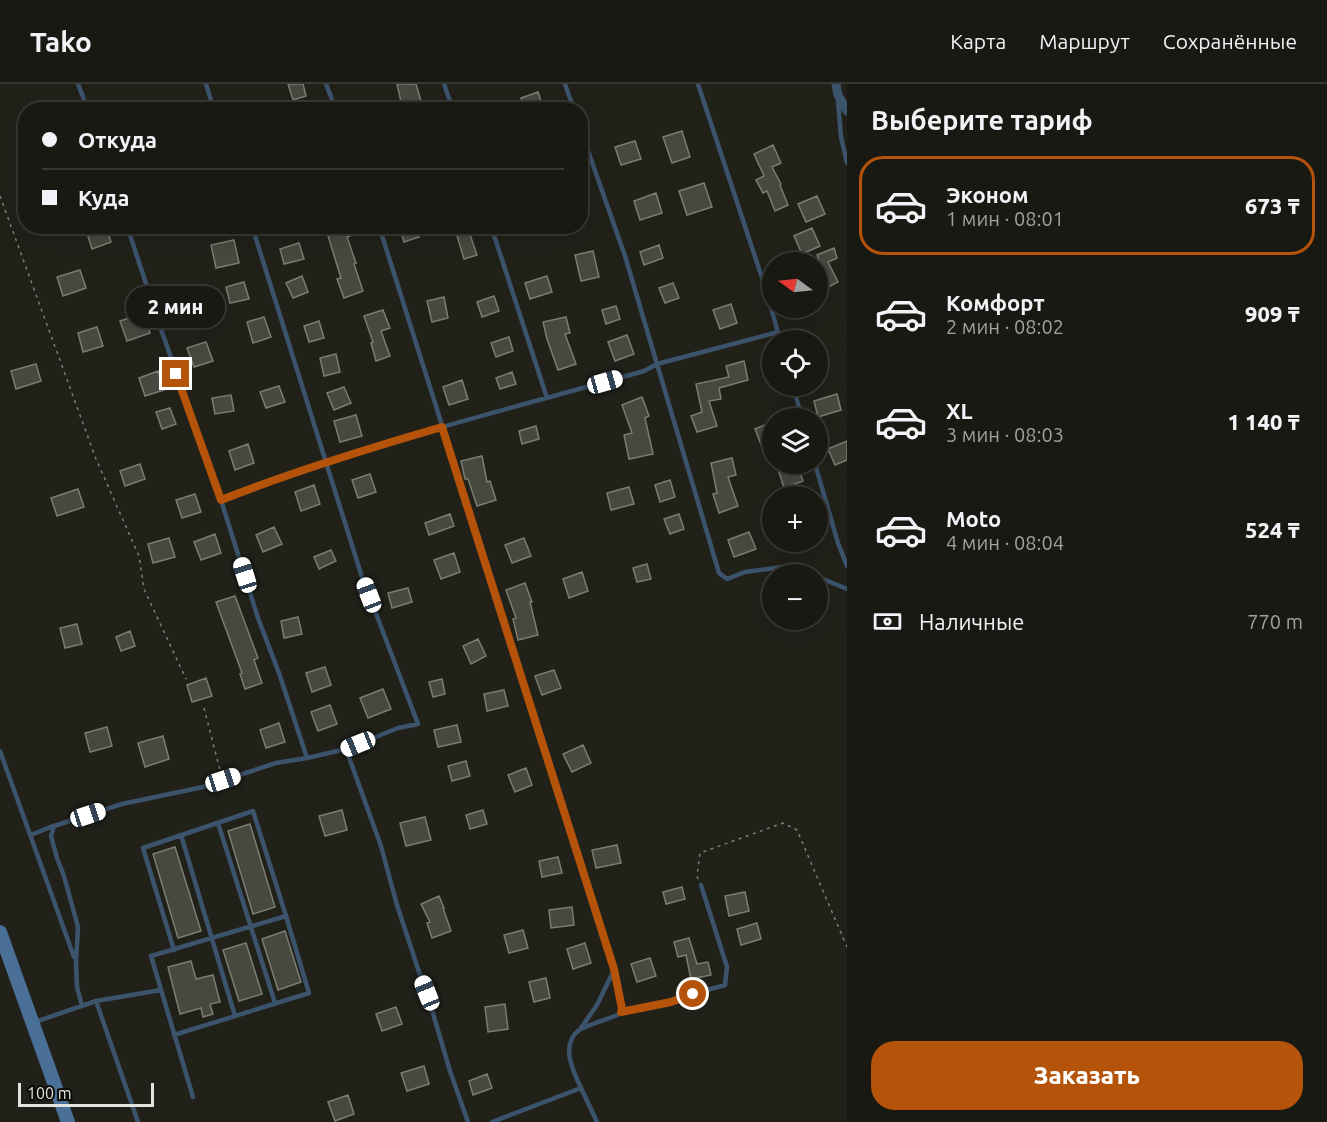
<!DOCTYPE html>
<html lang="ru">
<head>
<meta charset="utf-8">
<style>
	:root { --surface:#191914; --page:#22221d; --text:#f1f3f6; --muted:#9fa0a0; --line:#373834; --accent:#b45309 }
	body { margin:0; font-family:Ubuntu,sans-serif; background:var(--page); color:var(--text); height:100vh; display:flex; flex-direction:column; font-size:22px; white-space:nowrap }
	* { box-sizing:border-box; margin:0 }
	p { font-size:20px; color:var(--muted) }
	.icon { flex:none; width:33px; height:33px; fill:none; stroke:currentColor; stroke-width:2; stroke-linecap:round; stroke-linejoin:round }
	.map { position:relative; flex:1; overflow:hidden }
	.panel { display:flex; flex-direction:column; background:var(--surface); width:480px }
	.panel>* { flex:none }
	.hud { position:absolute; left:18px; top:18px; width:570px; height:132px; border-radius:24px; box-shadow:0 6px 24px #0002,0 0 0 2px var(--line); display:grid; align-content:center; height:132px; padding:0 24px; background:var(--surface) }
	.needle { width:39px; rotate:285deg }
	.fabs { position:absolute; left:762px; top:168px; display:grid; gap:12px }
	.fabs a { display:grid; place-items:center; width:66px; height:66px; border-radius:50%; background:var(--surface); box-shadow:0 6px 24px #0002,0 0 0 2px var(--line); font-size:30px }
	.scale { position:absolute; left:18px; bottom:15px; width:136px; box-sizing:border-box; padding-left:6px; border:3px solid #e3e4df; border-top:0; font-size:16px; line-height:21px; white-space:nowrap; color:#e3e4df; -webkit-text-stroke:4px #0a0b07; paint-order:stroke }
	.end { position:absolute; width:27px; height:27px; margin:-14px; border:8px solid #b45309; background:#fff; box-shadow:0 0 0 3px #fff }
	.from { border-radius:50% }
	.bubble { position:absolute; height:42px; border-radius:21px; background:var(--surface); box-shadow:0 6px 24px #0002,0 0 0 2px var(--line); font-size:20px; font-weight:800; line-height:42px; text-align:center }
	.car { position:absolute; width:18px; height:36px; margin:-18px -9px; border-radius:8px; box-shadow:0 0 4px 2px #0007; background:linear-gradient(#fff 24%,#345 0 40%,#fff 0 76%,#345 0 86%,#fff 0) }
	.hud b { display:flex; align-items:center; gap:21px; height:57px; font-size:22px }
	.hud b+b { border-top:2px solid var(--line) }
	.hud i { width:15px; height:15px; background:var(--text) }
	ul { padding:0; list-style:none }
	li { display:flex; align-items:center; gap:18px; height:99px; margin:0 12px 9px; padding:0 12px; border:3px solid transparent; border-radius:24px }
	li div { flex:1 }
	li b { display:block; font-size:22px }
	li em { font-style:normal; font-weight:800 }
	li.active { border-color:var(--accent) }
	li>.icon { width:54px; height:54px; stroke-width:1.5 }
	h2 { padding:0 24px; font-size:27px; line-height:72px }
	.pay { display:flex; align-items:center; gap:15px; height:66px; padding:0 24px; font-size:22px }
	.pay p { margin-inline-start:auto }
	.primary-button { display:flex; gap:12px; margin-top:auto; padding:12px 24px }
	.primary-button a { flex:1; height:69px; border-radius:24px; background:var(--accent); color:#fff; font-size:24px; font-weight:800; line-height:69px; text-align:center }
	header { display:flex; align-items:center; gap:36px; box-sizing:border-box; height:84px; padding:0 30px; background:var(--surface); border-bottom:2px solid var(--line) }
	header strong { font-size:28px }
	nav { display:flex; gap:33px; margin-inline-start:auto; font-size:21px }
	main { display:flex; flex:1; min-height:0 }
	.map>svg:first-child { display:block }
	.building { fill:#47483f; stroke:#7b7c72; stroke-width:1.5 }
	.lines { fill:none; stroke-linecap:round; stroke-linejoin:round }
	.path { stroke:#80807a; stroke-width:1.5; stroke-dasharray:3 4.5; stroke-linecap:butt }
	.lane { stroke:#3c536c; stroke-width:4.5 }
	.street { stroke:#3c536c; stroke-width:9 }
	.secondary { stroke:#4a7097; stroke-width:14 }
	.route { stroke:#b45309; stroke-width:8 }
</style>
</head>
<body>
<header>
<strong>Tako</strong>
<nav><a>Карта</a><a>Маршрут</a><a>Сохранённые</a></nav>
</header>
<main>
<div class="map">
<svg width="847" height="1038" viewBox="0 0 847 1038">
	<rect width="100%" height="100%" fill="#21211a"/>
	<!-- building -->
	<path class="building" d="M288,0h15l3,12 -13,4z
		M397,0h19l5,17 -19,5z
		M538,8l6,18h-19l-4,-12z
		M682,47l8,26 -18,6 -9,-26z
		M635,57l6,18 -20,6 -6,-18z
		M773,61l8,18 -9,4 9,17 -1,1 8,20 -13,6 -8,-20 -4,2 -7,-13 8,-4 -10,-22z
		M704,99l8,24 -25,8 -8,-24z
		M656,109l6,20 -22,7 -6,-19z
		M817,112l8,18 -19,8 -8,-18z
		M97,142h9l5,16 -19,7 -6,-19z
		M325,142h22l3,10 -3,1 9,26 -2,1 9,27 -19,7 -7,-19 4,-1z
		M399,142h16l4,11 -15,5z
		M454,142h13l10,29 -13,4z
		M812,144l8,18 -18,8 -8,-18z
		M234,156l5,23 -23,5 -5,-23z
		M299,159l5,16 -20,5 -4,-15z
		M659,161l4,13 -19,7 -4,-13z
		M834,164l3,10 -9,4 10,20 -15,8 -5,-9v-4l6,-3 -7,-19z
		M593,167l6,26 -18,4 -6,-26z
		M80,186l6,18 -23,8 -6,-19z
		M302,192l6,16 -15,6 -7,-15z
		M547,192l5,16 -22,7 -5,-16z
		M244,198l5,17 -19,4 -4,-16z
		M673,199l6,15 -14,5 -6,-15z
		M494,212l5,15 -17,6 -5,-15z
		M444,213l4,21 -16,4 -5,-21z
		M193,217l5,18 -19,5 -5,-17z
		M731,220l6,19 -17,6 -7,-19z
		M616,222l4,13 -14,5 -4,-14z
		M383,226l7,18 -9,3 9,25 -14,5 -5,-18 2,-1 -9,-26z
		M144,229l6,20 -23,8 -7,-20z
		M264,233l7,20 -18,6 -6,-21z
		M566,233l4,16 -5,1 11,30 -18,6 -11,-31 -4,-17z
		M319,237l5,17 -15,4 -5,-16z
		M97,243l6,19 -20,6 -5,-19z
		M627,251l7,19 -19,7 -7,-19z
		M509,253l4,14 -17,6 -5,-14z
		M206,258l7,19 -19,6 -7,-19z
		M336,270l4,18 -16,4 -4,-18z
		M744,277l4,19 -29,8 2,11 -12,2 8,25 -20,6 -6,-16 11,-4 -6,-28 33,-7 -3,-11z
		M36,280l5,17 -25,8 -5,-18z
		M158,287l6,19 -19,6 -6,-18z
		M512,288l4,12 -16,5 -4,-11z
		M462,296l6,19 -19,6 -6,-18z
		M279,302l6,16 -19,6 -6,-16z
		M344,303l7,16 -17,7 -7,-17z
		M837,310l4,16 -23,7 -4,-16z
		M231,311l3,16 -19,3 -3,-16z
		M642,313l7,19 -4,2 8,36 -24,5 -5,-24 8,-2 -10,-28z
		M170,324l6,16 -14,5 -6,-17z
		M356,331l6,21 -22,6 -6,-21z
		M772,338v21l-10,4 -7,-18z
		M536,342l3,13 -17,5 -3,-13z
		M847,357v19l-12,5 -7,-16z
		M248,360l6,19 -19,7 -6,-19z
		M482,372l5,26 3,-1 6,19 -19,6 -9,-27h-3l-4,-18z
		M732,374l4,17 -8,2 10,29 -19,7 -6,-19 4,-1 -6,-30z
		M140,380l5,15 -20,7 -5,-15z
		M794,380h3l6,17 -19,7 -6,-19z
		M370,390l6,18 -18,6 -6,-18z
		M670,396l5,17 -15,5 -5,-17z
		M314,401l6,19 -19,7 -6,-19z
		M629,403l5,17 -23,6 -4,-17z
		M78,405l6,18 -27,9 -6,-18z
		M195,410l6,18 -19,6 -6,-18z
		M450,430l4,12 -25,9 -4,-12z
		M679,430l5,15 -14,5 -6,-15z
		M274,443l8,17 -19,8 -7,-17z
		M749,448l7,17 -22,8 -6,-17z
		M215,450l6,19 -20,7 -7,-18z
		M169,454l6,19 -22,6 -5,-19z
		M524,454l7,18 -19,7 -7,-18z
		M331,466l5,11 -17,8 -5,-12z
		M454,469l6,19 -19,7 -7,-19z
		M647,480l4,15 -14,3 -4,-14z
		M582,488l6,19 -19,7 -6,-19z
		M525,499l7,19h-2l8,33 -20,5 -5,-21 3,-1 -10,-28z
		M408,504l4,14 -20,6 -4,-15z
		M235,512l23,62 -4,2 8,23 -17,6 -5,-15 2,-1 -26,-71z
		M298,533l4,17 -18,4 -3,-17z
		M77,540l5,20 -17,4 -5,-20z
		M130,547l5,15 -14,5 -5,-14z
		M478,555l8,17 -15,8 -8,-18z
		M325,583l6,18 -19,7 -6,-19z
		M554,586l7,18 -19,7 -7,-19z
		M206,594l6,18 -20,6 -5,-17z
		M442,595l3,15 -12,3 -4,-15z
		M383,605l8,20 -23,9 -8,-20z
		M504,606l4,16 -21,5 -3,-17z
		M330,621l7,19 -19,7 -7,-19z
		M279,639l6,19 -19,6 -6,-18z
		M457,641l4,17 -23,5 -4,-17z
		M107,643l5,19 -22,6 -5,-19z
		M163,652l6,23 -24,8 -7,-24z
		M583,661l8,18 -19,9 -9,-18z
		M466,677l4,15 -18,5 -4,-15z
		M526,684l6,17 -17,7 -7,-17z
		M342,726l5,20 -22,6 -6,-20z
		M483,726l4,14 -17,5 -4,-14z
		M425,733l6,23 -25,6 -6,-23z
		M250,740l25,83 -22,7 -25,-83z
		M617,761l4,18 -25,5 -4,-18z
		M175,763l26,84 -23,7 -25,-84z
		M558,773l4,16 -20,4 -3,-16z
		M682,803l3,12 -19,5 -3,-12z
		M745,808l4,19 -20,5 -4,-20z
		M439,812l5,12h-1l8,23 -19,7 -5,-15 3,-1 -9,-18z
		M572,823l2,18 -23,3 -2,-18z
		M757,839l4,16 -20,6 -4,-16z
		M523,846l5,18 -19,5 -5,-18z
		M285,847l16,51 -23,8 -16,-51z
		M689,854l8,26 11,-2 3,13 -20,4 -5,-24 -8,2 -4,-15z
		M246,859l16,51 -23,7 -16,-51z
		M585,859l6,20 -18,6 -6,-20z
		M650,874l6,18 -19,6 -6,-18z
		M191,877l5,18 17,-4 7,27 -10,2 3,10 -10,3 -2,-9 -21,6 -12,-47z
		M546,894l4,20 -16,4 -5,-20z
		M505,920l3,25 -20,3 -3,-25z
		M396,923l6,17 -20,7 -6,-17z
		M424,982l5,18 -22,7 -6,-18z
		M487,990l5,14 -19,7 -4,-14z
		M348,1011l6,19 -19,7 -7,-19z"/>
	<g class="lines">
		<!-- path -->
		<path class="path" d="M0,112l96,263 43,97 5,33 42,90
			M204,624l17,66
			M698,795l-1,-3 3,-23 83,-30 14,7 50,117"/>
		<!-- lane -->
		<path class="lane" d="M78,0l10,26
			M206,0l8,26
			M326,0l10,26
			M444,0l9,26
			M565,0l9,26
			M698,0l69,209 13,47
			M838,17l3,36 6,26
			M127,142l35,106 59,168 37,118 21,55 28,85 39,-9 52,-21 20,-4 -57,-150 -109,-348
			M379,142l235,743 8,40 -2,5c-9,4 -35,12 -41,16 -19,15 -6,41 2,58l-89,34
			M491,142l56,172
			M778,248l-121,32 62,209 8,6 18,-7 45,-6 21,8
			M793,302l9,32
			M815,380l23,79 9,23
			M221,416c137,-54 281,-89 423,-129l13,-7 -32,-108 -45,-128
			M818,493l29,12
			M346,665l35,97 16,59 23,70 7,18 23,78 18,51
			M0,667l74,206
			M218,739l57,180
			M31,751l22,-9
			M181,751l54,181
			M174,866l-31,-102 110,-37 33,105
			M96,917l42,121
			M82,922l-5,-19 -1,-25 2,-35 -14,-51 -7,-18 -6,-22 3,-10 68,-22 81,-17 73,-24 31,-5
			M621,928l50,-10 22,-8 32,-9 2,-18 -26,-82
			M35,938l61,-21 65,-11
			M581,944l16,-23 17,-35
			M174,951l135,-42 -23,-77 -135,40 42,141
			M581,1004l16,34"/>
		<!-- street -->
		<path class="street" d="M836,0l2,11 9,16"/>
		<!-- secondary -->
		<path class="secondary" d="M0,848l68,190"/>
	</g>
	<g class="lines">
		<!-- route -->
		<path class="route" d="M176,290l45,126c73,-29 145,-51 221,-73l172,542 8,40 -1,3 50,-10 22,-8"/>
	</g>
</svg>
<div class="fabs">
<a><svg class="needle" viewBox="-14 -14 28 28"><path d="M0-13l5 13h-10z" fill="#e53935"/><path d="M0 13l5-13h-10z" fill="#9fa0a0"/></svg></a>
<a><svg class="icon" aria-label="locate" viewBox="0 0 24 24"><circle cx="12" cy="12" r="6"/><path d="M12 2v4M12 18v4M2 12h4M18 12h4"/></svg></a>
<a><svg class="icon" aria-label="layers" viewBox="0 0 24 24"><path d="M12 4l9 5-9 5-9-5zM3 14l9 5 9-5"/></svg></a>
<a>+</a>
<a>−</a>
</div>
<div class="scale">100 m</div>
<i class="end from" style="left:693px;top:910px"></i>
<i class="end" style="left:176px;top:290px"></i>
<div class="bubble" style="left:126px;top:202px;width:99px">2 мин</div>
<i class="car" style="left:605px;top:298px;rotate:74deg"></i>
<i class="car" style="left:245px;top:491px;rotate:343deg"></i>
<i class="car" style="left:369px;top:511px;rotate:339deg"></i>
<i class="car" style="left:358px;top:660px;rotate:248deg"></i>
<i class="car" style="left:223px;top:696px;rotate:72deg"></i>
<i class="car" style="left:88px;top:731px;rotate:72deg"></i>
<i class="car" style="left:427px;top:909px;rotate:338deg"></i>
<div class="hud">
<b><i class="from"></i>Откуда</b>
<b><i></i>Куда</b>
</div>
</div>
<section class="panel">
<h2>Выберите тариф</h2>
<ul>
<li class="active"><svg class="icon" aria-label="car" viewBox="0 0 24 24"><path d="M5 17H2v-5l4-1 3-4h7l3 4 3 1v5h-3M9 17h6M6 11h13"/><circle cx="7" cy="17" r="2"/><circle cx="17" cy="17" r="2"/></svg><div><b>Эконом</b><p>1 мин · 08:01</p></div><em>673 ₸</em></li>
<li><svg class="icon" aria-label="car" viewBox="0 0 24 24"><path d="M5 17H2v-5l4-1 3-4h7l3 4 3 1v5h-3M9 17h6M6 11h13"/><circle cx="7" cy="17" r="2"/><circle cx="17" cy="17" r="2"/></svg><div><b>Комфорт</b><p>2 мин · 08:02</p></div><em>909 ₸</em></li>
<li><svg class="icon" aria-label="car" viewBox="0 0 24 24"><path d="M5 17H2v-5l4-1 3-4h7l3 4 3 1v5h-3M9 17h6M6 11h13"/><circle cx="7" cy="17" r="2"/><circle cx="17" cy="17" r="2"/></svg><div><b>XL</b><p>3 мин · 08:03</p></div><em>1 140 ₸</em></li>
<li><svg class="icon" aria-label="car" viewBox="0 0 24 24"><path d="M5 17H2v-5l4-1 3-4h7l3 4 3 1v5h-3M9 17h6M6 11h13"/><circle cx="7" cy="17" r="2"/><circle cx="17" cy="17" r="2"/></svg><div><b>Moto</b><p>4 мин · 08:04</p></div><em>524 ₸</em></li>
</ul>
<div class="pay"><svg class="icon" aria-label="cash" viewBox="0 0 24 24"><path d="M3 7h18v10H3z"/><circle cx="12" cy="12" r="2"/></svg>Наличные<p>770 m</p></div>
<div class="primary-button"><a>Заказать</a></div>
</section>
</main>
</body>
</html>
